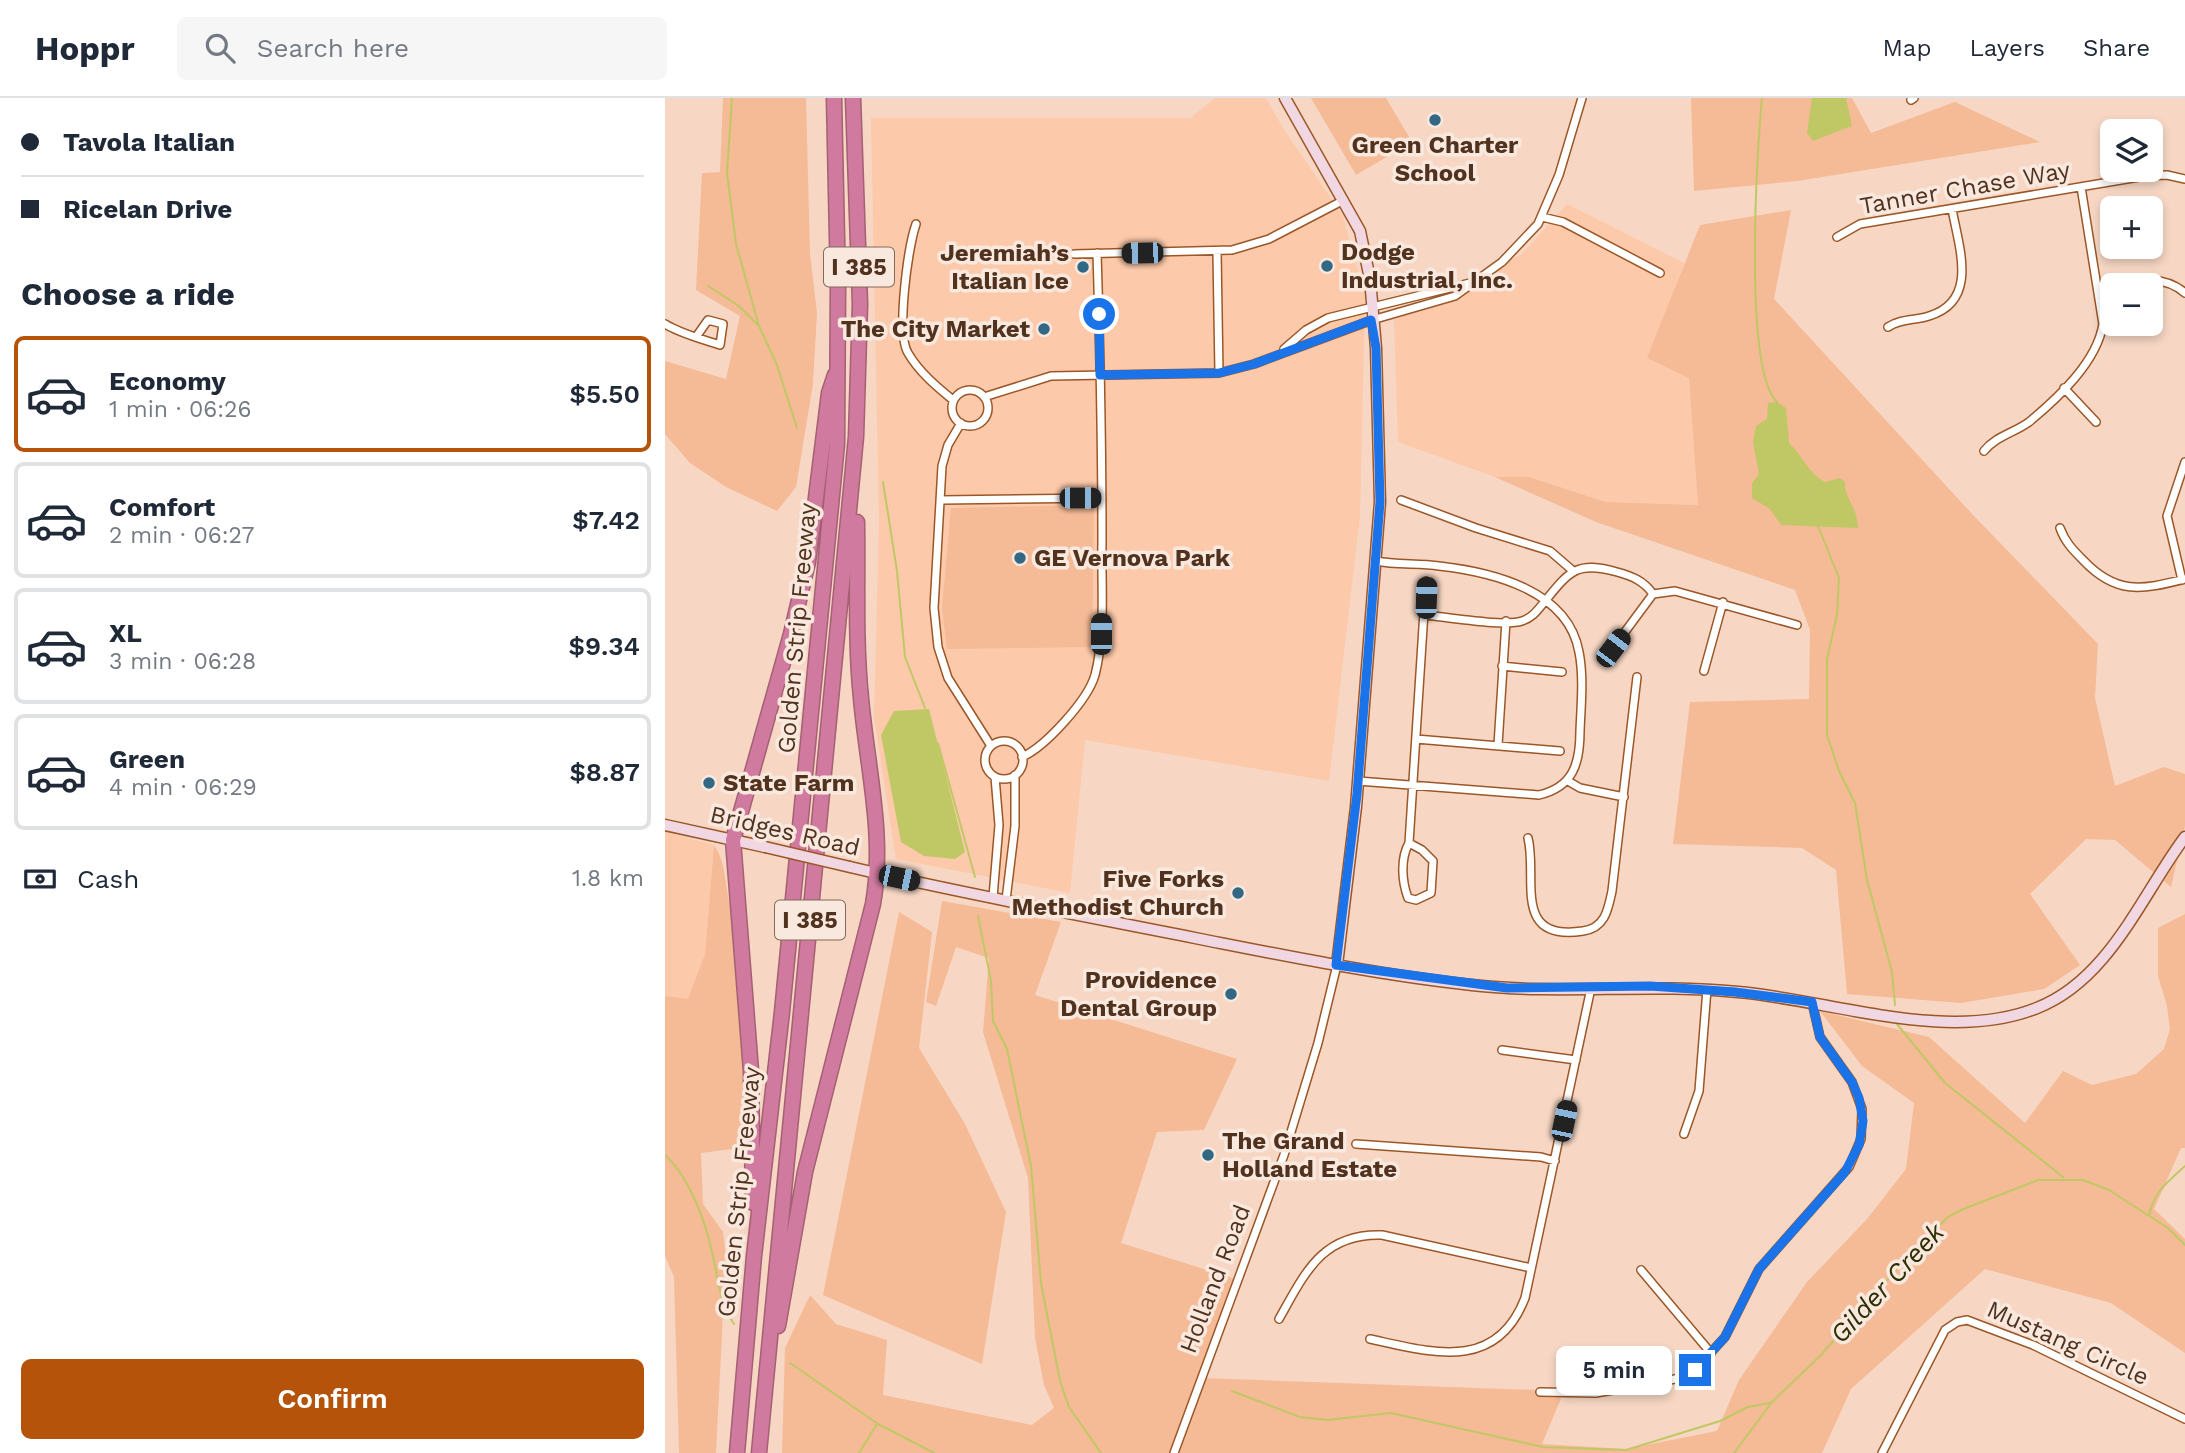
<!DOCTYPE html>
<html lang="en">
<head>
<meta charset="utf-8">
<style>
	:root { --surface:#fff; --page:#f6f6f7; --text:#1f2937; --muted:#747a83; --line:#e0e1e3; --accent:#b45309 }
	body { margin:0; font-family:"Work Sans",sans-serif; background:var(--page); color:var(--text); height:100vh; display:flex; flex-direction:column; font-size:26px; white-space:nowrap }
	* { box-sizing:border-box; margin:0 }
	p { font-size:23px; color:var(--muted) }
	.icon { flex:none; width:38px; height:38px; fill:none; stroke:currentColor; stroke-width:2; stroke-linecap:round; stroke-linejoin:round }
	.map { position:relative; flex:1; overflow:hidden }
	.sheet { display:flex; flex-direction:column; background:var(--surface); width:665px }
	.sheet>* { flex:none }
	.top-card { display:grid; align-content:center; height:154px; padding:0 21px; background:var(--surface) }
	.buttons { position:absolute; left:1435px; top:21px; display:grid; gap:14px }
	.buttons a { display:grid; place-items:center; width:63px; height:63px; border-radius:10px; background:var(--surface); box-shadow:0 4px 10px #0003; font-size:35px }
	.end { position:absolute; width:32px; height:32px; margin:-16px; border:9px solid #1a73e8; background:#fff; box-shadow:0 0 0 4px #fff }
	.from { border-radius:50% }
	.bubble { position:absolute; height:49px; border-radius:10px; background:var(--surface); box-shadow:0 4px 10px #0003; font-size:23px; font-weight:600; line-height:49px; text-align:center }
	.car { position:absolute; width:21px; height:42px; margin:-21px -10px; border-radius:9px; box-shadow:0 0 5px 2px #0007; background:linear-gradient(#222 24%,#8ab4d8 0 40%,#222 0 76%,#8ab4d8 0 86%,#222 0) }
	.top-card b { display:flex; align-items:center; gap:24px; height:66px; font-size:26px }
	.top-card b+b { border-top:2px solid var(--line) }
	.top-card i { width:18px; height:18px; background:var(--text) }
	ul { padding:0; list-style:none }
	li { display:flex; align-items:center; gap:21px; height:116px; margin:0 14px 10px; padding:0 7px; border:4px solid var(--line); border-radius:10px }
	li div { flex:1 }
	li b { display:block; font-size:26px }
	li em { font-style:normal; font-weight:600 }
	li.on { border-color:var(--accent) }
	li>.icon { width:63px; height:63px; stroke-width:1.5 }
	h2 { padding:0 21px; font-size:32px; line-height:84px }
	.pay { display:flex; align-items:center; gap:18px; height:77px; padding:0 21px; font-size:26px }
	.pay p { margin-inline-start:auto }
	.primary-button { display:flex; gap:14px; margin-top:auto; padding:14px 21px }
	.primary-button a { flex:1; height:80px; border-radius:10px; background:var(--accent); color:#fff; font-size:28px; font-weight:600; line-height:80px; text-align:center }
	header { display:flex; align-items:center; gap:42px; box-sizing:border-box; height:98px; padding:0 35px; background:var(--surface); border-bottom:2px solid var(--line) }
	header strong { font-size:33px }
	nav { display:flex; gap:38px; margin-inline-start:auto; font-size:24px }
	.search { width:490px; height:63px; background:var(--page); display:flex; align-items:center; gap:18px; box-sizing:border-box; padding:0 24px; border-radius:10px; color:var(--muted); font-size:26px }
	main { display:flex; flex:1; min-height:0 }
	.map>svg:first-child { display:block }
	.built { fill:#fcc9aa }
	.green { fill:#f5ba96 }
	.water { fill:#c0c865 }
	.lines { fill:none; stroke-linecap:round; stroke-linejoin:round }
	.stream { stroke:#c0c865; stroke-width:2 }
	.street-casing { stroke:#9b5727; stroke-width:10 }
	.secondary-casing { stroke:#9b5727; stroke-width:13 }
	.highway-casing { stroke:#a46172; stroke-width:17 }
	.street { stroke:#fff; stroke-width:7 }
	.secondary { stroke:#f1d7e2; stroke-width:10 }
	.highway { stroke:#d07aa0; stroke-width:14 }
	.secondary-bridge-casing { stroke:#9b5727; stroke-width:13; stroke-linecap:butt }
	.secondary-bridge { stroke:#f1d7e2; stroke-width:10 }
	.route { stroke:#1a73e8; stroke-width:9 }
	.poi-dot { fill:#326883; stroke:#f8e8de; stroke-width:2.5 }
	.labels { text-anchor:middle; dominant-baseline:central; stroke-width:7; stroke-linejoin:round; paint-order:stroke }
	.shield { fill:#f8e8de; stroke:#836958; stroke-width:2 }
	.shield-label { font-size:23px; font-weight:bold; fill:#51321e }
	.poi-label { font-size:24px; font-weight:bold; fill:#51321e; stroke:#f8e8de; text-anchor:start }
	.street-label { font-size:24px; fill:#51321e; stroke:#f8e8de }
	.water-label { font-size:26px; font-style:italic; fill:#2b2d02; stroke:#f8e8de }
</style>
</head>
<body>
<header>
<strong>Hoppr</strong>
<div class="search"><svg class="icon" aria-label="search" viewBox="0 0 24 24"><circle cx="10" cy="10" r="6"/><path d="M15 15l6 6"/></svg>Search here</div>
<nav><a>Map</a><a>Layers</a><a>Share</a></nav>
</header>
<main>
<section class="sheet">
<div class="top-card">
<b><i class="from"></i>Tavola Italian</b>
<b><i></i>Ricelan Drive</b>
</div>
<h2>Choose a ride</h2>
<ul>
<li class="on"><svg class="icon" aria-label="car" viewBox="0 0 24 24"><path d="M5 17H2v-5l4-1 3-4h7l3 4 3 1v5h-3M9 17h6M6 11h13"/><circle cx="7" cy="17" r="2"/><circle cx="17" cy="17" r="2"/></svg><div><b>Economy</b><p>1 min · 06:26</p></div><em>$5.50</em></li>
<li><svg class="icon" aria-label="car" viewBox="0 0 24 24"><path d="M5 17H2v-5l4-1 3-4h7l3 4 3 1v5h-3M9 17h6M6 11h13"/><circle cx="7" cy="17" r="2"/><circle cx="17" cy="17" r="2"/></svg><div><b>Comfort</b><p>2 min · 06:27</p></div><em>$7.42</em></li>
<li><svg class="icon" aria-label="car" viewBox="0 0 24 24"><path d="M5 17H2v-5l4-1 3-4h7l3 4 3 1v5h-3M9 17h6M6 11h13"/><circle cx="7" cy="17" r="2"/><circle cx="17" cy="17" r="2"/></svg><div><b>XL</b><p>3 min · 06:28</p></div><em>$9.34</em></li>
<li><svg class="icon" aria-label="car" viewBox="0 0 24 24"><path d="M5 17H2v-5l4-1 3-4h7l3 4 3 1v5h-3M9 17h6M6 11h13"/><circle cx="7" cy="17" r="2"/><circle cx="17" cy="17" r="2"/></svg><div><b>Green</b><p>4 min · 06:29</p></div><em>$8.87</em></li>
</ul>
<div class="pay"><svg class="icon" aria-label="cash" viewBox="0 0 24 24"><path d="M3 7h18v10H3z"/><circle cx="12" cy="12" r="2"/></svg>Cash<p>1.8 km</p></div>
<div class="primary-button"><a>Confirm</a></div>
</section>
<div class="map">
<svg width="1520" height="1355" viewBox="0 0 1520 1355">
	<rect width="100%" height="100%" fill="#f7d7c4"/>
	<!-- built -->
	<path class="built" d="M550,0h51l17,30 60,88 22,80 -5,220 -31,265 -244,-41 -15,153 -174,-34 -22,-142 5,-194 -8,-405h319z
		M902,106l117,59 -12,33 17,81 9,128 -92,-3 -77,-25h-34l-97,-35 -4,-123 128,-65z
		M0,734l49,13 -9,109 -17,46 -23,-4z"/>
	<!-- green -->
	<path class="green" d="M58,0h83l4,156 7,59 -4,71 -17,103 -19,24 -51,-24 -36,-24 -25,-29v-73l61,18 14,-63 -44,-26 6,-117 18,-1z
		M646,0h75l26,44 -56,33z
		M1026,0h161l19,35 84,-31 85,40 -243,39 -103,10z
		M1126,112l-17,89 200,217 124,128 -3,54 20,88 49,-19 21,7v52l-14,61 -56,-47 -29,-1 -56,55 50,71 -36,24 -83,14 -114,-9 -11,-124 -34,-22 -129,-4 17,-142 119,-3 1,-69 -15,-40 -199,-68 -101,-45h34l77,25 92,3 -9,-127 -42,-20 53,-133z
		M429,407l-2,142 -145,2 -5,-41 9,-100z
		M49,747c10,14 11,33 14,51 15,82 17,167 20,251l-47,6 2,51 20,28 3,23 -10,198h-37l-5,-176 -9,-21v-260l23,3 17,-45z
		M277,803l119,21 -26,73 202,64 -33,71 -47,2 -36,111 118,37 -37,98 362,13 -22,53 84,5 91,-18 22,-51 68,-98 60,-63 39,-50 8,-66 -52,-37 -42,-55 109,26 96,86 38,-52 29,14 44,-11 28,-25 6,-20 -3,-23 -9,-30v-48l27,-14v234h-4l-27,61 31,30v114l-74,-50 -126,-34 -134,120 -29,64h-1040l3,-105 25,-53 26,29 51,16 -4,55 149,30 22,-17 -10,-23 -9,-47 -7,-160 -45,-146 6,-74 -33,-11 -20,59 -10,-4z
		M234,814l33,20 -13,116 46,76 41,88 -24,152 -159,-69z"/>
	<!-- water -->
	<path class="water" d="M1147,0h34l6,28 -39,15 -6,-8z
		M1112,304l9,6 3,35c14,13 19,30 36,39l15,-4 5,4c-1,16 12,23 13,46l-77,-3 -11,-16 -18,-11v-15l7,-9 -6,-32 3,-16 11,-7 1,-16z
		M264,611l36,143 -10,7 -31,-3 -23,-14 -20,-107 13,-24z"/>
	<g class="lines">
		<!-- stream -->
		<path class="stream" d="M67,0l-5,75 9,71 23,82 18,39 20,63
			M1097,0c-5,51 -19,272 15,304
			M43,188l31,20 19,19
			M218,384l14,89 8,86 20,51
			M1153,428l21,52 -2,37 -10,44v76l12,36 16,32 12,77 25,92 3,33
			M273,645l37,134
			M313,818l13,65 2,40 14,28 24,117 10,117 19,98 9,26 32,46
			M1232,926l48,59 118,94
			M0,1057c24,22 40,65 47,97 6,25 7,50 22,72
			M1484,1118c4,-24 20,-35 36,-50
			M125,1265l88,61 56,29
			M567,1293l68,26 27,3 64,-7 152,34 83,3 94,-29 28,-14 22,-4
			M194,1355l18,-29
			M1069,1355l38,-51 48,-46 84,-95 44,-44 13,-7 77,-30h45l26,10 59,38 17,17"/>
		<!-- street casing -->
		<g class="street-casing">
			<path id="street" d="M1246,2l3,-2
				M877,119l21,5 97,51
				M251,126c-8,23 -20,109 -8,129 11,19 29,34 45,47
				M1172,139l23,-13 285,-48 22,-1 18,4
				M552,154l2,121
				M409,156l158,-4 37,-11 75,-39
				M1433,189c30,-4 62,-16 87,6
				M0,226c16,10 37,15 55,21l3,-21 -15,-4 -12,17
				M1223,229c14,-9 26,-6 41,-11 50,-15 30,-68 23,-107
				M619,251l22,-19 22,-12 146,-36
				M1399,290l32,34
				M287 310a18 18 0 1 1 36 0a18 18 0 1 1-36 0Z
				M319,299l67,-21 168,-3 35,-9 118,-44 83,-24 47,-34 36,-38 21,-49 23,-77
				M296,325l-13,22 -6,21 -8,142 4,39 10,31 43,68
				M1319,353c12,-15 30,-18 45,-29 29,-24 68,-60 74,-98l-22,-137
				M277,402l160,-2
				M736,402l75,28 74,23 22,19
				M1395,430c5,14 13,22 23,32 33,35 58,30 102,19
				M1517,482l-15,-64 18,-54
				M988,496l22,-3 122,34
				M760,517c21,2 79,12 97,6 12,-4 16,-12 24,-21 24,-30 32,-39 71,-28 15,4 27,9 36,22
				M948,550l40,-54
				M837,568l60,6
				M1039,573l19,-69
				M751,641l144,12
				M320 662a19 19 0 1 1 38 0a19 19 0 1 1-38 0Z
				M833,647l8,-124
				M357,659c23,-10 66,-57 73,-82 11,-43 6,-90 7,-133 0,-96 -2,-193 -5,-289
				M693,683l181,14c34,-8 41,-31 41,-64 1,-25 4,-54 -1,-79 -11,-62 -87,-80 -140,-86 -20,-3 -43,-1 -63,-5
				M903,683l12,7 44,9
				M863,740c10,39 -17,104 55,93 22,-3 25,-21 29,-40l25,-214
				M744,745c-9,16 -7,39 -1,55l8,2 15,-7 2,-32 -11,-11 -13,-7 17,-262
				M328,799l6,-72 -4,-48
				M341,802l9,-74v-51
				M837,952l74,10
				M1019,1036l15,-43 8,-102
				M691,1046l185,13 14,4
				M976,1172l70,83
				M614,1221c26,-46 43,-86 103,-84l149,33
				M705,1241c61,13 126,34 155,-41l66,-310
				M875,1294l56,1 79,-14 20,-9 30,-33 34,-68 90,-102 12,-28 1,-30 -10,-27 -32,-45 -8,-35
				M509,1355l110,-298 34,-112 19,-78
				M1217,1355l63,-123 12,-8 10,-2 66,25 152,74"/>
		</g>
		<!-- secondary casing -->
		<g class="secondary-casing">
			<path id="secondary" d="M620,0l75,133 10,48 6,69 4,154 -24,305 -19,158
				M0,727l100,22
				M185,769c114,27 230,48 345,71 92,18 184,37 277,47 88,10 177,-2 266,7 92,8 210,52 299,16 72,-28 104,-112 148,-171"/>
		</g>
		<!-- highway casing -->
		<g class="highway-casing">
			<path id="highway" d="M88,1105l-2,-132 -18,-231 58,-206 17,-72 21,-169 6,-18
				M113,1228l27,-154 68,-268c12,-69 -6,-137 -12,-206 -6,-58 -3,-118 -4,-176
				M72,1355l17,-197 28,-244 55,-568 1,-159 -4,-187
				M94,1355l97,-1016 4,-133 -7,-206"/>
		</g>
		<!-- street -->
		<use href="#street" class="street"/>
		<!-- secondary -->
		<use href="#secondary" class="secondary"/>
		<!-- highway -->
		<use href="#highway" class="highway"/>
		<!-- secondary-bridge casing -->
		<g class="secondary-bridge-casing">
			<path id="secondary-bridge" d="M100,749l85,20"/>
		</g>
		<!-- secondary-bridge -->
		<use href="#secondary-bridge" class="secondary-bridge"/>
	</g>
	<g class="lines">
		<!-- route -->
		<path class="route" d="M434,216l1,61 119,-2 35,-9 117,-44 5,28 4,154 -23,292 -21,171 171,23 143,-2 85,6 77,10 8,35 32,45 7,16 4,23 -4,24 -14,27 -86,97 -34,68 -30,33"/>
	</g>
	<!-- markers -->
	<g class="poi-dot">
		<circle cx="770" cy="22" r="7"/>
		<circle cx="662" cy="168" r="7"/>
		<circle cx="418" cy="169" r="7"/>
		<circle cx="379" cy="231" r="7"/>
		<circle cx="355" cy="460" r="7"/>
		<circle cx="44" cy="685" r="7"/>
		<circle cx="573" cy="795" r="7"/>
		<circle cx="566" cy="896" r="7"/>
		<circle cx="543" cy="1057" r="7"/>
	</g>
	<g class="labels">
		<!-- shield labels -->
		<g class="shield">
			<rect x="159" y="149.5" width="70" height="39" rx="5"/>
			<rect x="110" y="802.5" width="70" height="39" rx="5"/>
		</g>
		<g class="shield-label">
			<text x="194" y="169">I 385</text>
			<text x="145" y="822">I 385</text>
		</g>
		<!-- poi labels -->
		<g class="poi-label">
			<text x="770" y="47" text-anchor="middle">Green Charter<tspan x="770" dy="28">School</tspan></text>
			<text x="676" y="154">Dodge<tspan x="676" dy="28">Industrial, Inc.</tspan></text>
			<text x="404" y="155" text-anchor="end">Jeremiah’s<tspan x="404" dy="28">Italian Ice</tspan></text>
			<text x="365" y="231" text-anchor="end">The City Market</text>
			<text x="369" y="460">GE Vernova Park</text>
			<text x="58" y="685">State Farm</text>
			<text x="559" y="781" text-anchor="end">Five Forks<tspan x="559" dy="28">Methodist Church</tspan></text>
			<text x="552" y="882" text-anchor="end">Providence<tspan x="552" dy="28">Dental Group</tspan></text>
			<text x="557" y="1043">The Grand<tspan x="557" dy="28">Holland Estate</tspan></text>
		</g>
		<!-- street labels -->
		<g class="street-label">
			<text transform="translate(1300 90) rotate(-10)">Tanner Chase Way</text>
			<text transform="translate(132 530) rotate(-85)">Golden Strip Freeway</text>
			<text transform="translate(120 733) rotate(13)">Bridges Road</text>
			<text transform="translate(74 1094) rotate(-84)">Golden Strip Freeway</text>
			<text transform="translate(550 1181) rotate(-69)">Holland Road</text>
			<text transform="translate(1403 1245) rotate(24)">Mustang Circle</text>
		</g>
		<!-- water labels -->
		<g class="water-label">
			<text transform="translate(1222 1185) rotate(-47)">Gilder Creek</text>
		</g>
	</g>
</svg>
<div class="buttons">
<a><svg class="icon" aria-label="layers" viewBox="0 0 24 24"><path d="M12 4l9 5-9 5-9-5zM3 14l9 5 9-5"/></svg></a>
<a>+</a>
<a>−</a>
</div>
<i class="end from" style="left:434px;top:216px"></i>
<i class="end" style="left:1030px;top:1272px"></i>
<div class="bubble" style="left:891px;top:1248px;width:116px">5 min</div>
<i class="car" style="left:477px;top:155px;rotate:269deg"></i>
<i class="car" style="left:415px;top:400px;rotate:90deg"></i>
<i class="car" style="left:761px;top:500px;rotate:2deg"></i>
<i class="car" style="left:436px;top:536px;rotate:0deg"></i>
<i class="car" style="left:948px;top:550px;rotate:37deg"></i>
<i class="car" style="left:234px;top:780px;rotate:102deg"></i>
<i class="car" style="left:899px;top:1023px;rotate:12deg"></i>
</div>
</main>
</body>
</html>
